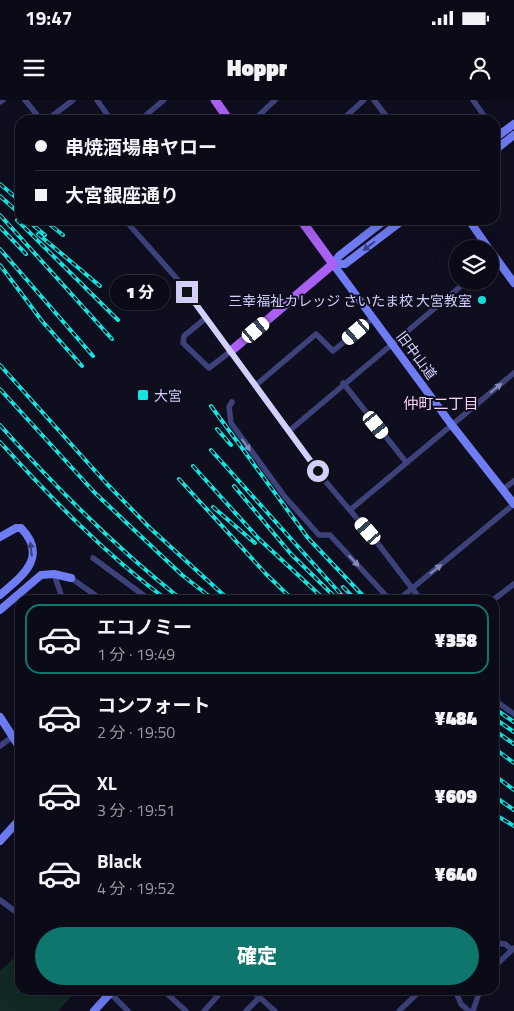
<!DOCTYPE html>
<html lang="ja">
<head>
<meta charset="utf-8">
<style>
	:root { --surface:#0b0a17; --page:#141320; --text:#f1f3f6; --muted:#9a9aa1; --line:#2b2b36; --accent:#0f766e }
	body { margin:0; font-family:"Titillium Web","Noto Sans JP",sans-serif; background:var(--page); color:var(--text); height:100vh; display:flex; flex-direction:column; font-size:19px; white-space:nowrap }
	* { box-sizing:border-box; margin:0 }
	p { font-size:16px; color:var(--muted) }
	.icon { flex:none; width:28px; height:28px; fill:none; stroke:currentColor; stroke-width:2; stroke-linecap:round; stroke-linejoin:round }
	.map { position:relative; flex:1; overflow:hidden }
	.details { position:absolute; left:15px; top:495px; width:484px; height:400px; display:flex; flex-direction:column; background:var(--surface); border-radius:15px; box-shadow:0 5px 20px #0002,0 0 0 1px var(--line) }
	.details>* { flex:none }
	.guide { position:absolute; left:15px; top:15px; width:485px; height:110px; border-radius:15px; box-shadow:0 5px 20px #0002,0 0 0 1px var(--line); display:grid; align-content:center; height:110px; padding:0 20px; background:var(--surface) }
	.fabs { position:absolute; left:449px; top:140px; display:grid; gap:10px }
	.fabs a { display:grid; place-items:center; width:50px; height:50px; border-radius:50%; background:var(--surface); box-shadow:0 5px 20px #0002,0 0 0 1px var(--line); font-size:25px }
	.end { position:absolute; width:22px; height:22px; margin:-11px; border:6px solid #d0d0fb; background:#111; box-shadow:0 0 0 2px #111 }
	.from { border-radius:50% }
	.bubble { position:absolute; height:35px; border-radius:18px; background:var(--surface); box-shadow:0 5px 20px #0002,0 0 0 1px var(--line); font-size:16px; font-weight:800; line-height:35px; text-align:center }
	.car { position:absolute; width:15px; height:30px; margin:-15px -8px; border-radius:6px; box-shadow:0 0 4px 1px #0007; background:linear-gradient(#fff 24%,#345 0 40%,#fff 0 76%,#345 0 86%,#fff 0) }
	.guide b { display:flex; align-items:center; gap:18px; height:48px; font-size:19px }
	.guide b+b { border-top:1px solid var(--line) }
	.guide i { width:12px; height:12px; background:var(--text) }
	ul { padding:9px 0 0; list-style:none }
	li { display:flex; align-items:center; gap:15px; height:70px; margin:0 10px 8px; padding:0 10px; border:2px solid transparent; border-radius:15px }
	li div { flex:1 }
	li b { display:block; font-size:19px }
	li em { font-style:normal; font-weight:800 }
	li.on { border-color:var(--accent) }
	li>.icon { width:45px; height:45px; stroke-width:1.5 }
	.cta { display:flex; gap:10px; margin-top:auto; padding:10px 20px }
	.cta a { flex:1; height:58px; border-radius:30px; background:var(--accent); color:#fff; font-size:20px; font-weight:800; line-height:58px; text-align:center }
	.status { display:flex; justify-content:space-between; align-items:center; height:35px; padding:0 25px; background:var(--surface); direction:ltr }
	.status svg { height:14px; fill:currentColor }
	header { display:flex; justify-content:space-between; align-items:center; height:65px; padding:0 20px; background:var(--surface); font-size:22px; font-weight:800 }
	.map>svg:first-child { display:block }
	.green { fill:#122925 }
	.lines { fill:none; stroke-linecap:round; stroke-linejoin:round }
	.street { stroke:#3d427b; stroke-width:5.5 }
	.secondary { stroke:#6f7cf4; stroke-width:8 }
	.primary { stroke:#aa60f3; stroke-width:9 }
	.rail-casing { stroke:#12e6e1; stroke-width:4 }
	.rail { stroke:#0f0e1f; stroke-width:2; stroke-dasharray:5.5; stroke-linecap:butt }
	.oneway { fill:#3a3f7f }
	.oneway2 { fill:#8689bb }
	.route { stroke:#d0d0fb; stroke-width:6 }
	.poi-dot { fill:#12e6e1; stroke:#0f0e1f; stroke-width:2 }
	.labels { text-anchor:middle; dominant-baseline:central; stroke-width:4; stroke-linejoin:round; paint-order:stroke }
	.poi-label { font-size:14px; fill:#d0d0fb; stroke:#0f0e1f; text-anchor:end }
	.street-label { font-size:14px; fill:#d0d0fb; stroke:#0f0e1f }
	.neighbourhood-label { font-size:15px; fill:#fcd2f2; stroke:#0f0e1f }
</style>
</head>
<body>
<div class="status"><b>19:47</b><svg viewBox="0 0 49 12"><path d="M0 12V9h3v3zM5 12V6h3v6zM10 12V3h3v9zM15 12V0h3v12zM26 1h20v11H26zM47 4h2v5h-2z"/></svg></div>
<header><svg class="icon" aria-label="menu" viewBox="0 0 24 24"><path d="M4 6h16M4 12h16M4 18h16"/></svg>Hoppr<svg class="icon" aria-label="person" viewBox="0 0 24 24"><circle cx="12" cy="8" r="4"/><path d="M4 21q1-7 8-7t8 7"/></svg></header>
<div class="map">
<svg width="514" height="911" viewBox="0 0 514 911">
	<rect width="100%" height="100%" fill="#0f0e1f"/>
	<!-- green -->
	<path class="green" d="M20,852v38h57l-19,21h-58v-40z"/>
	<g class="lines">
		<!-- street -->
		<path class="street" d="M25,0l16,20
			M97,0l14,20
			M374,0l15,20
			M473,0l14,20
			M0,2l3,-2
			M47,20l26,-20
			M140,20l24,-20
			M254,20l21,-20
			M342,20l22,-20
			M125,120l53,60 148,202 50,59 45,59
			M206,218l-22,18 -1,7 26,25 22,-17
			M343,283l63,79
			M255,286l61,-52 17,17 40,-33
			M232,302l-3,5 2,16 54,74 34,38h11l60,65
			M289,331l178,-150
			M502,390l12,-9
			M350,410l164,-137
			M93,458l57,42
			M54,474l9,26
			M71,478l31,22
			M398,500l116,-96
			M493,500l21,-16
			M494,600l20,14
			M0,646l20,-15
			M0,800l20,15
			M494,843l11,1 6,5
			M494,867l20,-19
			M107,890l21,21
			M163,890l23,21
			M251,890l24,21
			M455,890l6,14 8,7
			M204,911l19,-21
			M246,911l13,-13
			M399,911l22,-21
			M473,911l7,-21"/>
		<!-- secondary -->
		<path class="secondary" d="M495,38l19,-14
			M495,50l19,-15
			M469,120l20,29
			M490,150l24,33
			M333,164l118,160 63,80
			M333,164h12l58,-44
			M333,164l6,-8 46,-36
			M0,437l16,-9h5c28,29 1,48 -21,67
			M0,510l41,-35 13,-1 17,4
			M0,617l20,31
			M0,741l20,-22
			M94,911l19,-21"/>
		<!-- primary -->
		<path class="primary" d="M215,0l14,20
			M231,251l102,-87 -32,-44"/>
		<!-- rail casing -->
		<g class="rail-casing">
			<path id="rail" d="M0,84l20,17
				M0,96l20,18
				M0,115l112,124
				M17,120l101,100
				M27,120l18,15
				M44,120l19,15
				M0,127l26,27
				M38,134l62,52
				M0,149l93,107
				M0,165l42,56 40,45
				M0,265l106,118 44,45 79,72
				M0,289l95,104 87,82 32,25
				M211,306l97,132 59,62
				M0,325c57,64 115,122 182,175
				M217,329l14,16
				M0,342c52,57 105,112 167,158
				M211,350l135,150
				M193,366l65,72 67,62
				M179,379l87,95 27,26
				M234,386l57,68 47,46
				M213,407l42,36
				M343,487l13,13
				M494,608l20,14
				M494,618l20,14
				M494,630l20,14
				M494,648l20,15
				M494,675l20,15
				M494,696l20,14
				M494,714l20,12"/>
		</g>
		<!-- rail -->
		<use href="#rail" class="rail"/>
	</g>
	<!-- one-way arrows -->
	<defs><path id="oneway-solid" d="M-6-.8H1V-3.2L6.5 0L1 3.2V.8H-6Z" transform="scale(1.25)"/></defs>
	<g class="oneway">
		<use href="#oneway-solid" transform="translate(369 146) rotate(143)"/>
		<use href="#oneway-solid" transform="translate(31 449) rotate(-97)"/>
	</g>
	<g class="oneway2">
		<use href="#oneway-solid" transform="translate(496 288) rotate(-39)"/>
		<use href="#oneway-solid" transform="translate(246 345) rotate(54)"/>
		<use href="#oneway-solid" transform="translate(354 461) rotate(47)"/>
		<use href="#oneway-solid" transform="translate(436 469) rotate(-39)"/>
	</g>
	<g class="lines">
		<!-- route -->
		<path class="route" d="M187,192l131,179"/>
	</g>
	<!-- markers -->
	<g class="poi-dot">
		<circle cx="482" cy="200" r="5"/>
		<rect x="137" y="289" width="12" height="12" rx="2.5"/>
	</g>
	<g class="labels">
		<!-- poi labels -->
		<g class="poi-label">
			<text x="472" y="200">三幸福祉カレッジ さいたま校 大宮教室</text>
			<text x="154" y="295" text-anchor="start">大宮</text>
		</g>
		<!-- street labels -->
		<g class="street-label">
			<text transform="translate(417 255) rotate(53)">旧中山道</text>
		</g>
		<!-- neighbourhood labels -->
		<g class="neighbourhood-label">
			<text x="441" y="303">仲町二丁目</text>
		</g>
	</g>
</svg>
<div class="fabs">
<a><svg class="icon" aria-label="layers" viewBox="0 0 24 24"><path d="M12 4l9 5-9 5-9-5zM3 14l9 5 9-5"/></svg></a>
</div>
<i class="end from" style="left:318px;top:371px"></i>
<i class="end" style="left:187px;top:192px"></i>
<div class="bubble" style="left:110px;top:175px;width:60px">1 分</div>
<i class="car" style="left:256px;top:230px;rotate:50deg"></i>
<i class="car" style="left:356px;top:232px;rotate:229deg"></i>
<i class="car" style="left:376px;top:325px;rotate:141deg"></i>
<i class="car" style="left:368px;top:431px;rotate:319deg"></i>
<div class="guide">
<b><i class="from"></i>串焼酒場串ヤロー</b>
<b><i></i>大宮銀座通り</b>
</div>
<section class="details">
<ul>
<li class="on"><svg class="icon" aria-label="car" viewBox="0 0 24 24"><path d="M5 17H2v-5l4-1 3-4h7l3 4 3 1v5h-3M9 17h6M6 11h13"/><circle cx="7" cy="17" r="2"/><circle cx="17" cy="17" r="2"/></svg><div><b>エコノミー</b><p>1 分 · 19:49</p></div><em>¥358</em></li>
<li><svg class="icon" aria-label="car" viewBox="0 0 24 24"><path d="M5 17H2v-5l4-1 3-4h7l3 4 3 1v5h-3M9 17h6M6 11h13"/><circle cx="7" cy="17" r="2"/><circle cx="17" cy="17" r="2"/></svg><div><b>コンフォート</b><p>2 分 · 19:50</p></div><em>¥484</em></li>
<li><svg class="icon" aria-label="car" viewBox="0 0 24 24"><path d="M5 17H2v-5l4-1 3-4h7l3 4 3 1v5h-3M9 17h6M6 11h13"/><circle cx="7" cy="17" r="2"/><circle cx="17" cy="17" r="2"/></svg><div><b>XL</b><p>3 分 · 19:51</p></div><em>¥609</em></li>
<li><svg class="icon" aria-label="car" viewBox="0 0 24 24"><path d="M5 17H2v-5l4-1 3-4h7l3 4 3 1v5h-3M9 17h6M6 11h13"/><circle cx="7" cy="17" r="2"/><circle cx="17" cy="17" r="2"/></svg><div><b>Black</b><p>4 分 · 19:52</p></div><em>¥640</em></li>
</ul>
<div class="cta"><a>確定</a></div>
</section>
</div>
</body>
</html>
